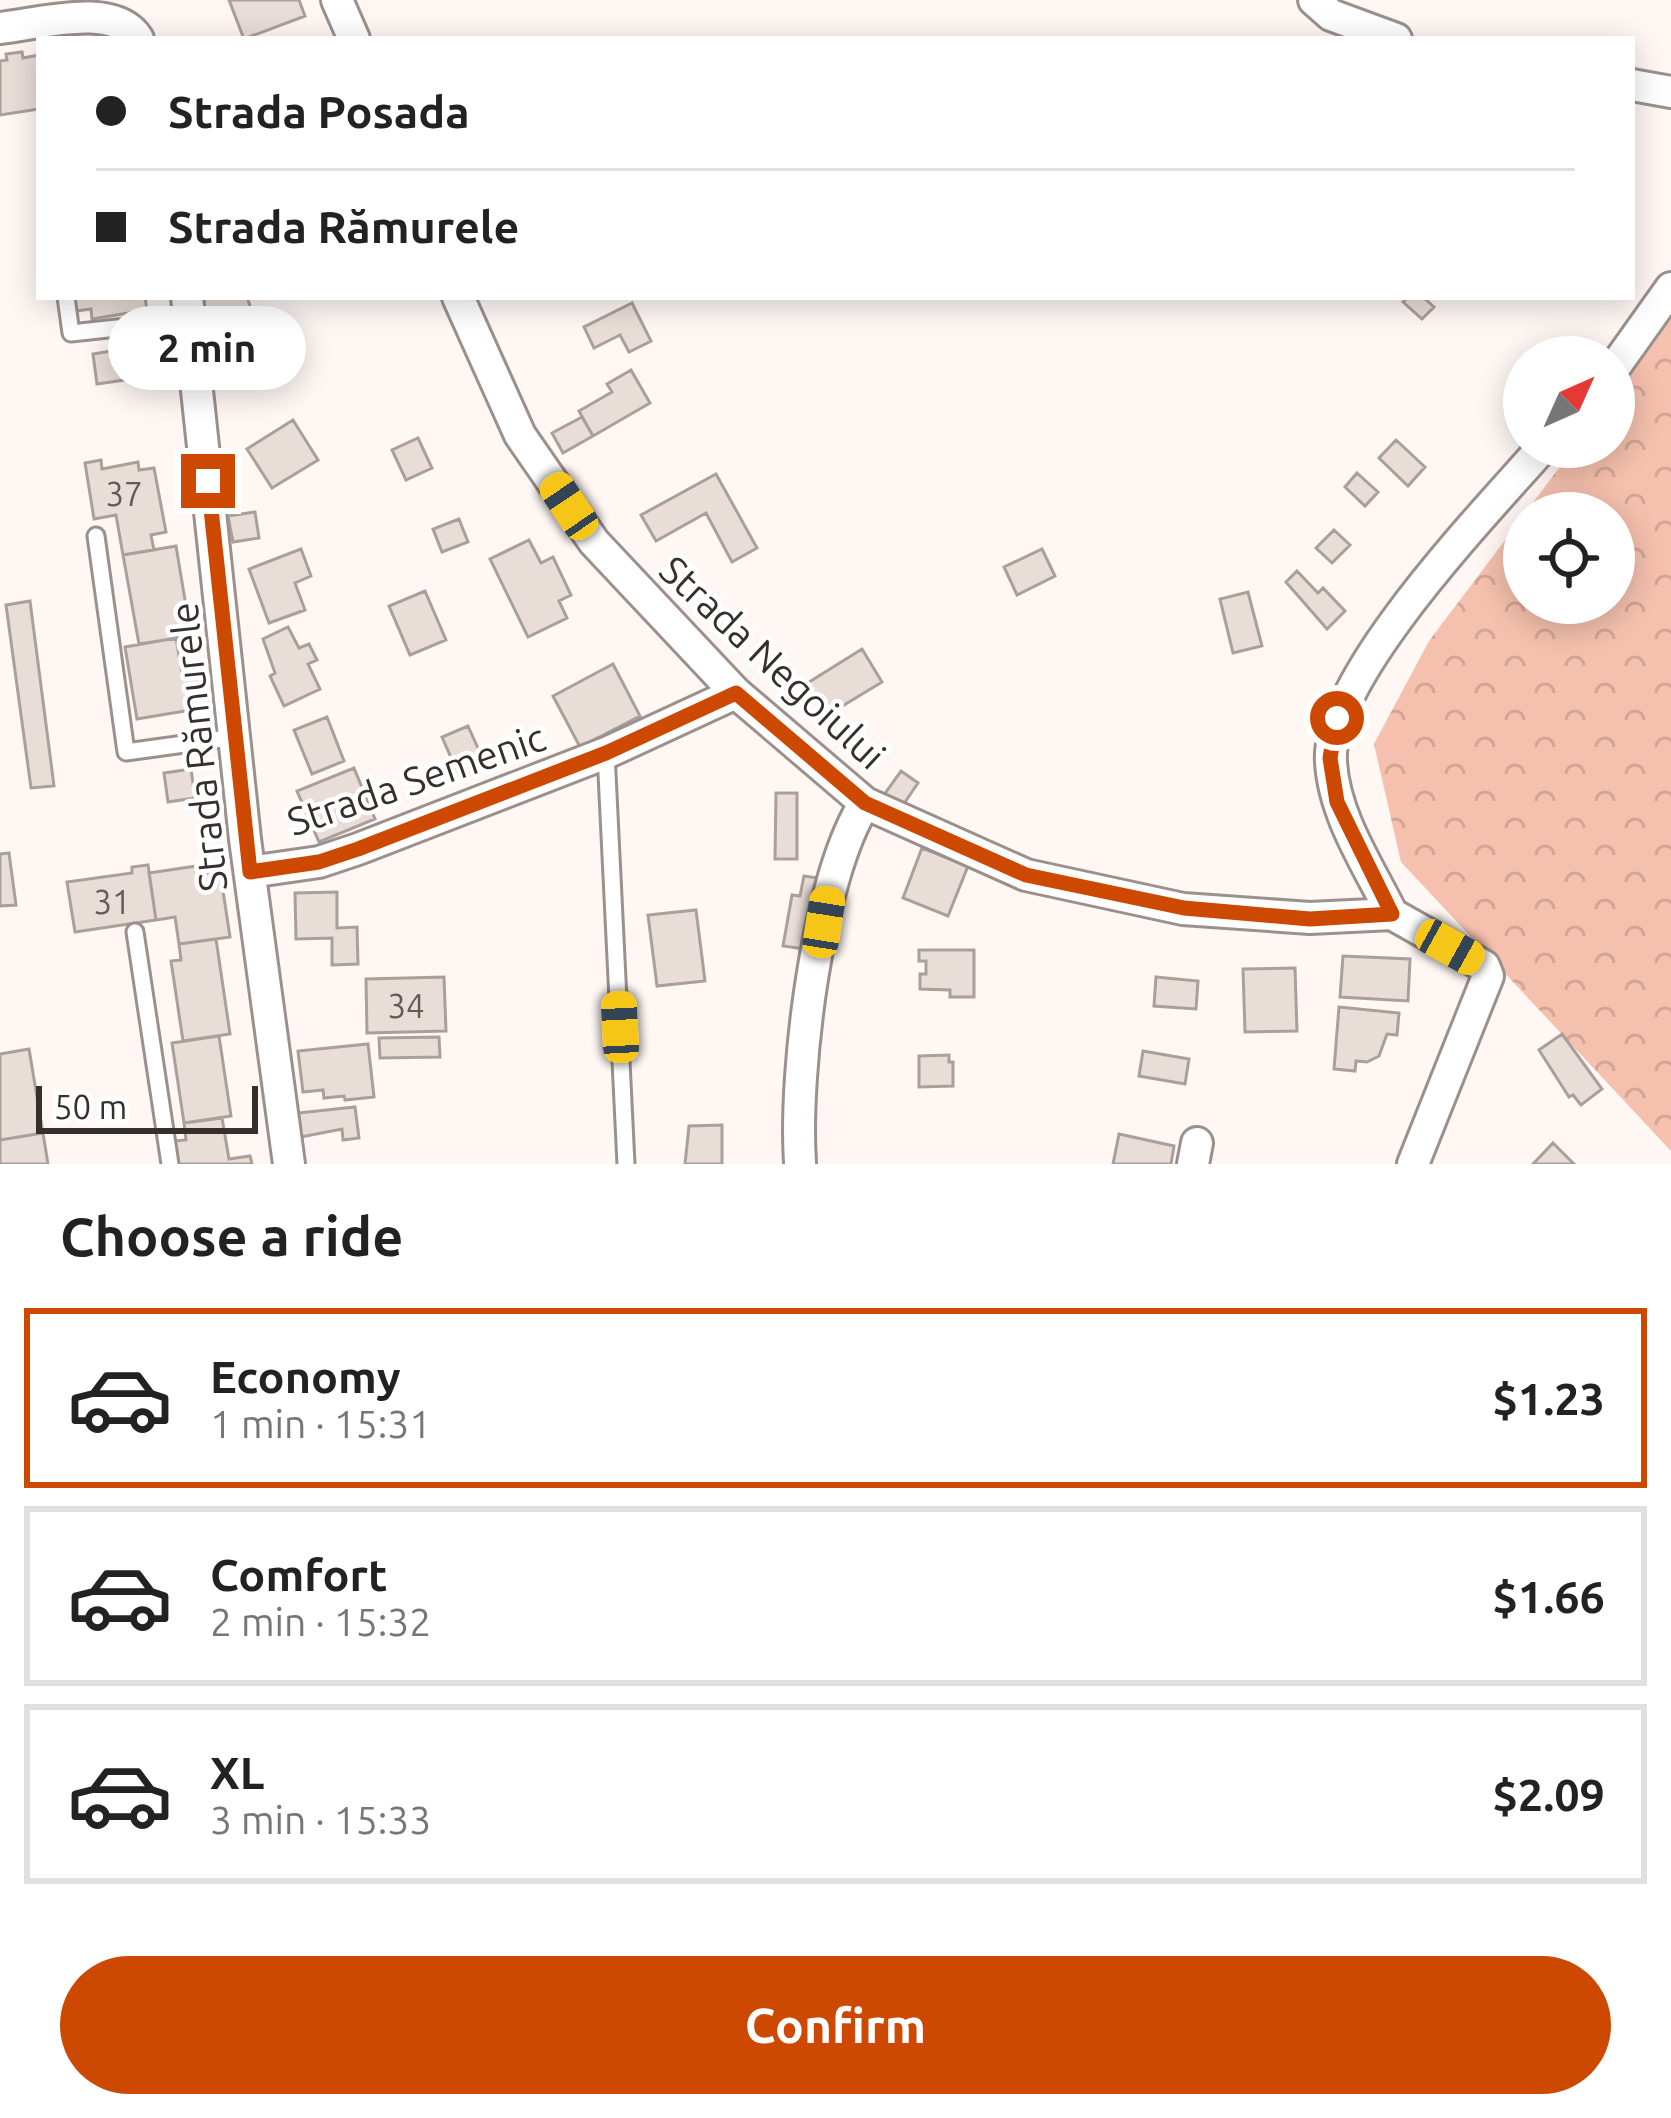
<!DOCTYPE html>
<html lang="en">
<head>
<meta charset="utf-8">
<style>
	:root { --surface:#fff; --page:#f6f6f6; --text:#222; --muted:#767676; --line:#e0e0e0; --accent:#cd4800 }
	body { margin:0; font-family:Ubuntu,sans-serif; background:var(--page); color:var(--text); height:100vh; display:flex; flex-direction:column; font-size:45px; white-space:nowrap }
	* { box-sizing:border-box; margin:0 }
	p { font-size:39px; color:var(--muted) }
	.icon { flex:none; width:66px; height:66px; fill:none; stroke:currentColor; stroke-width:2; stroke-linecap:round; stroke-linejoin:round }
	.map { position:relative; height:1164px; overflow:hidden }
	.details { display:flex; flex-direction:column; background:var(--surface); flex:1 }
	.details>* { flex:none }
	.banner { position:absolute; left:36px; top:36px; width:1599px; height:264px; border-radius:0px; box-shadow:0 6px 30px #0003; display:grid; align-content:center; height:264px; padding:0 60px; background:var(--surface) }
	.needle { width:78px; rotate:45deg }
	.fabs { position:absolute; left:1503px; top:336px; display:grid; gap:24px }
	.fabs a { display:grid; place-items:center; width:132px; height:132px; border-radius:50%; background:var(--surface); box-shadow:0 6px 30px #0003; font-size:60px }
	.scale { position:absolute; left:36px; bottom:30px; width:222px; box-sizing:border-box; padding-left:12px; border:6px solid #35302e; border-top:0; font-size:33px; line-height:42px; white-space:nowrap; color:#35302e; -webkit-text-stroke:9px #fff; paint-order:stroke }
	.end { position:absolute; width:54px; height:54px; margin:-27px; border:15px solid #cd4800; background:#fff; box-shadow:0 0 0 6px #fff }
	.from { border-radius:50% }
	.bubble { position:absolute; height:84px; border-radius:42px; background:var(--surface); box-shadow:0 6px 30px #0003; font-size:39px; font-weight:700; line-height:84px; text-align:center }
	.car { position:absolute; width:36px; height:72px; margin:-36px -18px; border-radius:15px; box-shadow:0 0 9px 3px #0007; background:linear-gradient(#f5c518 24%,#345 0 40%,#f5c518 0 76%,#345 0 86%,#f5c518 0) }
	.banner b { display:flex; align-items:center; gap:42px; height:114px; font-size:45px }
	.banner b+b { border-top:3px solid var(--line) }
	.banner i { width:30px; height:30px; background:var(--text) }
	ul { padding:0; list-style:none }
	li { display:flex; align-items:center; gap:36px; height:180px; margin:0 24px 18px; padding:0 36px; border:6px solid var(--line); border-radius:0px }
	li div { flex:1 }
	li b { display:block; font-size:45px }
	li em { font-style:normal; font-weight:700 }
	li.current { border-color:var(--accent) }
	li>.icon { width:108px; height:108px; stroke-width:1.5 }
	h2 { padding:0 60px; font-size:54px; line-height:144px }
	.button { display:flex; gap:24px; margin-top:auto; padding:24px 60px }
	.button a { flex:1; height:138px; border-radius:72px; background:var(--accent); color:#fff; font-size:48px; font-weight:700; line-height:138px; text-align:center }
	.map>svg:first-child { display:block }
	.forest { fill:url(#forest-crowns) }
	.building { fill:#e9ddd8; stroke:#ab9f9b; stroke-width:3 }
	.lines { fill:none; stroke-linecap:round; stroke-linejoin:round }
	.service-casing { stroke:#9c908c; stroke-width:21 }
	.minor-casing { stroke:#9c908c; stroke-width:36 }
	.service { stroke:#fff; stroke-width:15 }
	.minor { stroke:#fff; stroke-width:30 }
	.route { stroke:#cd4800; stroke-width:15 }
	.labels { text-anchor:middle; dominant-baseline:central; stroke-width:9; stroke-linejoin:round; paint-order:stroke }
	.number-label { font-size:33px; fill:#625b58 }
	.street-label { font-size:39px; fill:#35302e; stroke:#fff }
</style>
</head>
<body>
<div class="map">
<svg width="1671" height="1164" viewBox="0 0 1671 1164">
	<defs>
		<pattern id="forest-crowns" width="20" height="18" patternUnits="userSpaceOnUse" patternTransform="scale(3)"><rect width="20" height="18" fill="#f5c0ad"/><path d="M2 6a3 3 0 1 1 6 0M12 15a3 3 0 1 1 6 0" fill="none" stroke="#d3a595"/></pattern>
	</defs>
	<rect width="100%" height="100%" fill="#fef7f4"/>
	<!-- forest -->
	<path class="forest" d="M1671,318v833l-270,-289 -27,-118 55,-103 95,-126v88h90v-90h-89l50,-66h39v-53z"/>
	<!-- building -->
	<path class="building" d="M229,0h70l6,16 -61,23z
		M22,52l1,6 16,-3v54l-39,6v-54l7,-1 -1,-6z
		M73,297h72l2,13 -55,9 -1,-10 -15,2z
		M194,297h53l5,15 7,-2 2,7 -56,17z
		M1408,297h15l11,10 -12,12 -19,-17z
		M632,303l19,38 -22,11 -9,-17 -26,13 -10,-21z
		M261,317l13,43 -55,16 -14,-42z
		M141,346l4,31 -48,7 -4,-30z
		M631,370l19,33 -57,33 -14,-25 33,-19 -5,-8z
		M582,417l11,19 -30,17 -11,-20z
		M293,420l25,40 -46,28 -25,-39z
		M418,438l14,30 -26,12 -14,-30z
		M1396,440l29,27 -17,19 -29,-28z
		M101,460l1,9 36,-7 1,8 15,-2 12,64 -15,3 3,15 -31,5 -7,-40 -22,4 -9,-56z
		M1357,473l21,19 -13,14 -20,-19z
		M716,474l41,74 -25,14 -26,-49 -50,28 -15,-26z
		M255,512l4,26 -26,4 -5,-26z
		M459,519l9,23 -26,10 -9,-23z
		M1334,530l16,15 -18,18 -16,-15z
		M529,540l12,23 12,-6 18,38 -12,6 8,17 -39,19 -38,-78z
		M176,546l15,90 -52,8 -16,-89z
		M301,549l10,27 -16,7 10,27 -36,13 -20,-54z
		M1042,549l13,27 -38,19 -13,-28z
		M1297,571l21,22 5,-5 22,23 -18,18 -41,-47z
		M425,591l21,49 -36,15 -21,-49z
		M1248,592l14,54 -29,7 -13,-54z
		M30,601l24,185 -23,2 -25,-183z
		M288,627l11,21 10,-4 8,16 -9,4 12,25 -36,17 -14,-30 5,-3 -12,-34z
		M176,638l6,35 20,-4 7,38 -72,12 -12,-72z
		M862,649l20,33 -56,34 -20,-32z
		M613,664l27,52 -60,31 -27,-51z
		M327,717l17,44 -32,13 -18,-44z
		M468,726l18,40 -26,12 -18,-41z
		M354,768l21,51 -56,23 -22,-51z
		M191,769l4,29 -27,4 -4,-29z
		M901,771l17,12 -17,25 -18,-12z
		M776,793h21v66h-22z
		M922,848l46,18 -20,50 -45,-18z
		M9,853l7,52 -16,1v-52z
		M148,865l8,55 -81,12 -8,-50 65,-9v-6z
		M203,865l1,8 16,-2 10,66 -51,7 -4,-27 -19,3 -7,-47z
		M804,876l20,3 -12,71 -29,-4 9,-51 8,1z
		M337,892v36l20,-1 1,37 -26,1v-27l-36,1 -1,-46z
		M696,910l9,71 -48,5 -9,-71z
		M216,939l14,95 -47,7 -12,-80 10,-1 -2,-16z
		M919,950h55v47h-24v-7l-30,-1v-15h6v-13h-7z
		M1343,956l67,3 -2,42 -68,-4z
		M1295,968l2,63 -52,1 -2,-63z
		M444,977l2,54 -79,2 -1,-54z
		M1156,977l42,4 -2,28 -42,-3z
		M1339,1007l60,6 -2,22 -10,-1 -8,22 -12,6 -11,-1 -1,10 -21,-2z
		M1562,1034l40,55 -21,16 -8,-10 -4,2 -30,-47z
		M219,1036l12,80 -47,7 -12,-80z
		M439,1037l1,20 -60,1 -1,-20z
		M368,1044l6,53 -29,3 -1,-4 -20,2 -1,-8 -20,2 -5,-41z
		M29,1049l14,84 -43,7v-86z
		M1143,1051l46,8 -4,25 -46,-8z
		M949,1055v7h4v24l-34,1v-31z
		M355,1107l4,31 -16,2 -1,-11 -41,8 -3,-24z
		M222,1118l7,41 21,-3 2,8h-75l-3,-23 12,-1 -2,-17z
		M722,1125v39h-37l4,-38z
		M43,1133l5,31h-48v-24z
		M1119,1134l55,12 -3,18h-58z
		M1553,1143l21,21h-41z"/>
	<g class="lines">
		<!-- service casing -->
		<g class="service-casing">
			<path id="service" d="M66,297l5,36 120,-13
				M96,536l30,216 109,-15
				M606,753l20,411
				M135,932l35,232"/>
		</g>
		<!-- minor casing -->
		<g class="minor-casing">
			<path id="minor" d="M337,0l17,39
				M1314,0l17,15 65,24
				M0,28c39,-4 115,-27 138,11
				M1632,85l39,7
				M187,297l58,542 44,325
				M458,297l62,138 74,107 142,151 129,110 161,72 157,34 127,9 82,-4
				M1614,368l57,-80
				M250,872l69,-10 39,-13 248,-96 130,-60
				M1392,914c-23,-47 -58,-98 -61,-152 -6,-84 156,-251 212,-315
				M1392,914l92,52 4,10 -75,188
				M800,1162c-6,-89 17,-284 65,-359
				M1193,1164l4,-21"/>
		</g>
		<!-- service -->
		<use href="#service" class="service"/>
		<!-- minor -->
		<use href="#minor" class="minor"/>
	</g>
	<g class="lines">
		<!-- route -->
		<path class="route" d="M208,481l42,391 69,-10 39,-13 248,-96 130,-60 129,110 161,72 158,33 126,11 82,-5 -55,-112 -7,-44 7,-40"/>
	</g>
	<g class="labels">
		<!-- number labels -->
		<g class="number-label">
			<text x="124" y="493">37</text>
			<text x="112" y="901">31</text>
			<text x="406" y="1005">34</text>
		</g>
		<!-- street labels -->
		<g class="street-label">
			<text transform="translate(773 662) rotate(43)">Strada Negoiului</text>
			<text transform="translate(198 747) rotate(-96)">Strada Rămurele</text>
			<text transform="translate(416 779) rotate(-19)">Strada Semenic</text>
		</g>
	</g>
</svg>
<div class="fabs">
<a><svg class="needle" viewBox="-14 -14 28 28"><path d="M0-13l5 13h-10z" fill="#e53935"/><path d="M0 13l5-13h-10z" fill="#767676"/></svg></a>
<a><svg class="icon" aria-label="locate" viewBox="0 0 24 24"><circle cx="12" cy="12" r="6"/><path d="M12 2v4M12 18v4M2 12h4M18 12h4"/></svg></a>
</div>
<div class="scale">50 m</div>
<i class="end from" style="left:1337px;top:718px"></i>
<i class="end" style="left:208px;top:481px"></i>
<div class="bubble" style="left:108px;top:306px;width:198px">2 min</div>
<i class="car" style="left:569px;top:506px;rotate:326deg"></i>
<i class="car" style="left:824px;top:922px;rotate:9deg"></i>
<i class="car" style="left:1450px;top:947px;rotate:119deg"></i>
<i class="car" style="left:620px;top:1027px;rotate:357deg"></i>
<div class="banner">
<b><i class="from"></i>Strada Posada</b>
<b><i></i>Strada Rămurele</b>
</div>
</div>
<section class="details">
<h2>Choose a ride</h2>
<ul>
<li class="current"><svg class="icon" aria-label="car" viewBox="0 0 24 24"><path d="M5 17H2v-5l4-1 3-4h7l3 4 3 1v5h-3M9 17h6M6 11h13"/><circle cx="7" cy="17" r="2"/><circle cx="17" cy="17" r="2"/></svg><div><b>Economy</b><p>1 min · 15:31</p></div><em>$1.23</em></li>
<li><svg class="icon" aria-label="car" viewBox="0 0 24 24"><path d="M5 17H2v-5l4-1 3-4h7l3 4 3 1v5h-3M9 17h6M6 11h13"/><circle cx="7" cy="17" r="2"/><circle cx="17" cy="17" r="2"/></svg><div><b>Comfort</b><p>2 min · 15:32</p></div><em>$1.66</em></li>
<li><svg class="icon" aria-label="car" viewBox="0 0 24 24"><path d="M5 17H2v-5l4-1 3-4h7l3 4 3 1v5h-3M9 17h6M6 11h13"/><circle cx="7" cy="17" r="2"/><circle cx="17" cy="17" r="2"/></svg><div><b>XL</b><p>3 min · 15:33</p></div><em>$2.09</em></li>
</ul>
<div class="button"><a>Confirm</a></div>
</section>
</body>
</html>
